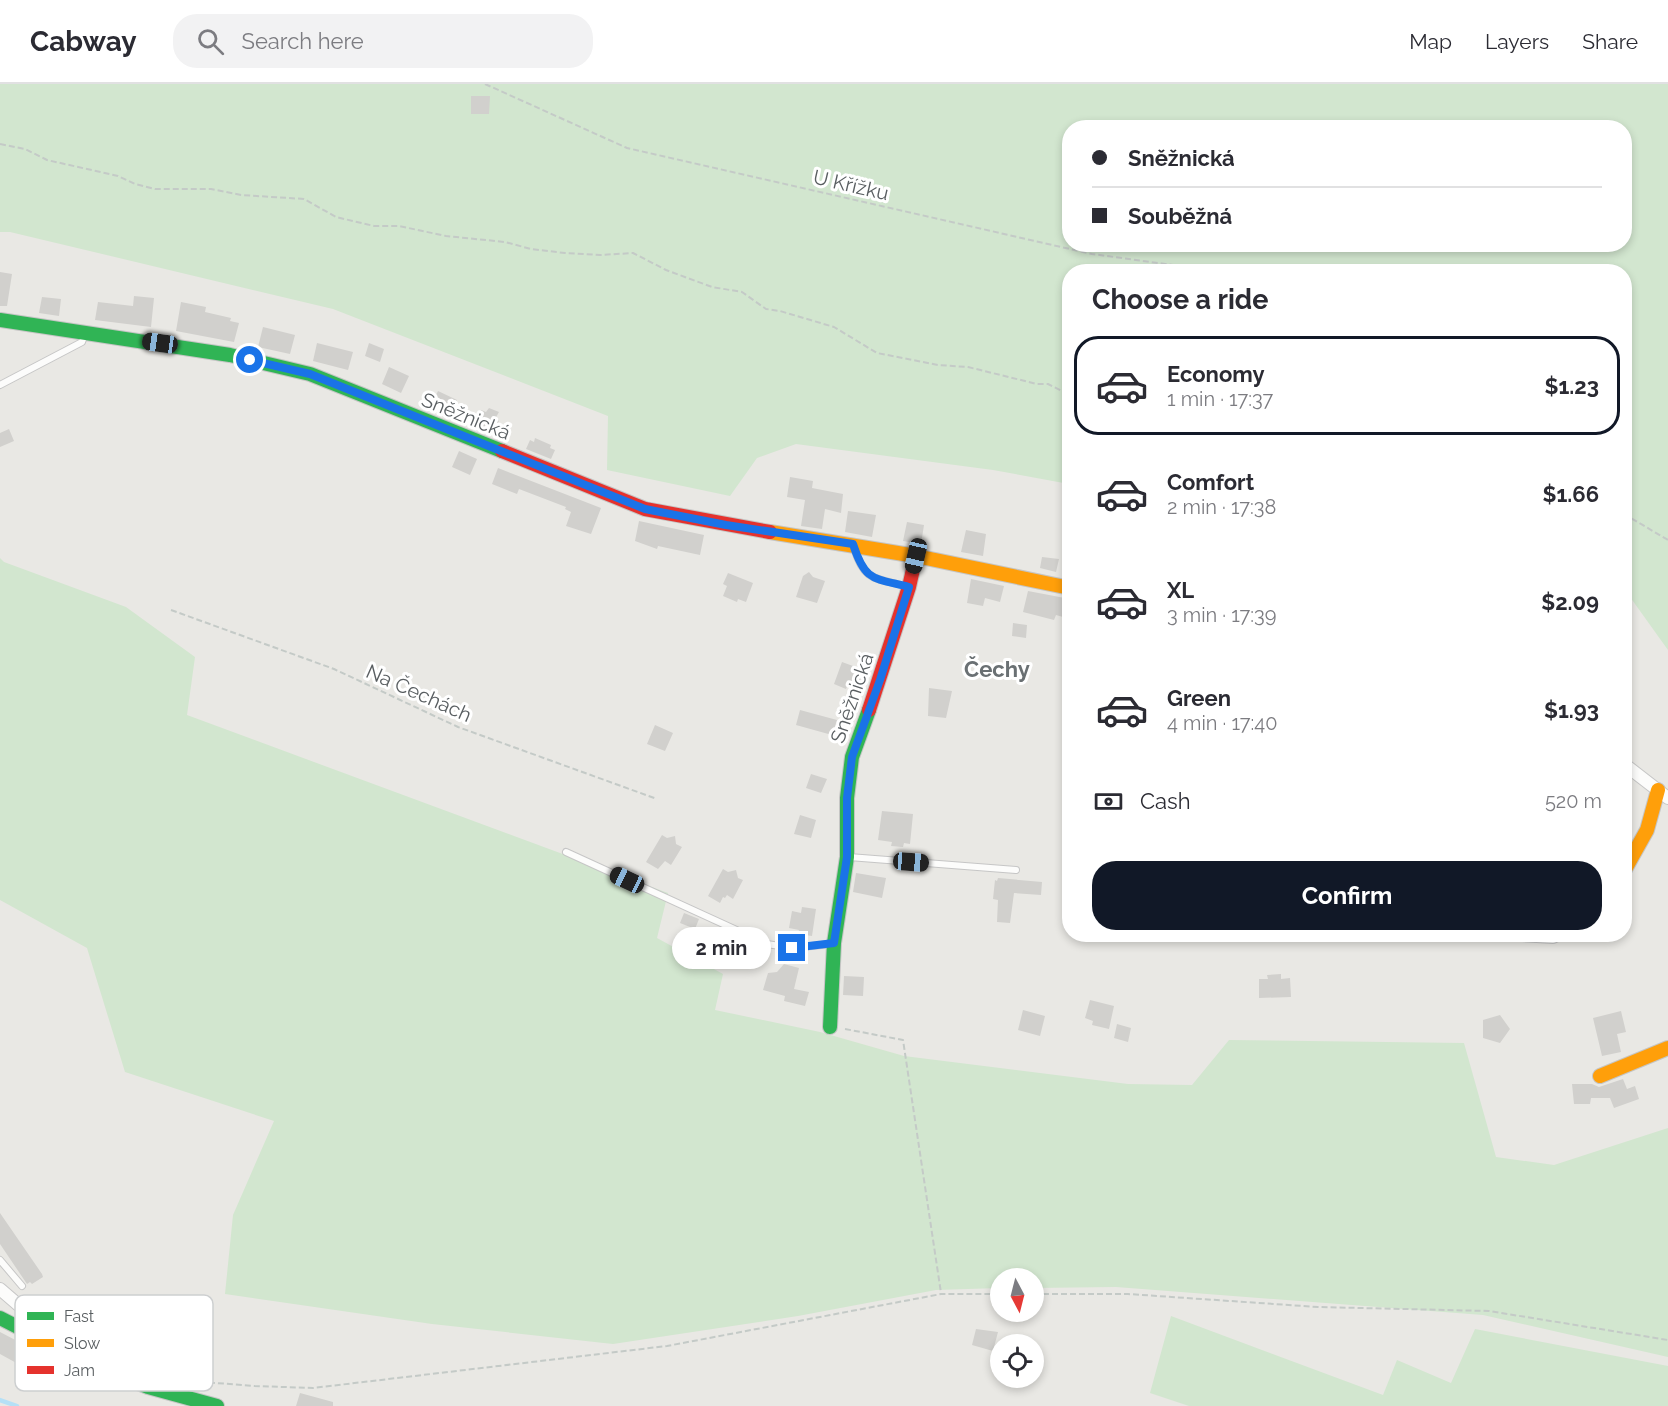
<!DOCTYPE html>
<html lang="en">
<head>
<meta charset="utf-8">
<style>
	:root { --surface:#fff; --page:#f2f2f3; --text:#2b2b33; --muted:#7c7c81; --line:#e1e1e2; --accent:#111827 }
	body { margin:0; font-family:Raleway,sans-serif; background:var(--page); color:var(--text); height:100vh; display:flex; flex-direction:column; font-size:22px; white-space:nowrap }
	* { box-sizing:border-box; margin:0 }
	p { font-size:20px; color:var(--muted) }
	.icon { flex:none; width:33px; height:33px; fill:none; stroke:currentColor; stroke-width:2; stroke-linecap:round; stroke-linejoin:round }
	.map { position:relative; flex:1; overflow:hidden }
	.sheet { position:absolute; left:1062px; top:180px; width:570px; height:678px; display:flex; flex-direction:column; background:var(--surface); border-radius:24px; box-shadow:0 3px 9px #0003 }
	.sheet>* { flex:none }
	.hud { position:absolute; left:1062px; top:36px; width:570px; height:132px; border-radius:24px; box-shadow:0 3px 9px #0003; display:grid; align-content:center; height:132px; padding:0 30px; background:var(--surface) }
	.needle { width:39px; rotate:173deg }
	.fabs { position:absolute; left:990px; top:1184px; display:grid; gap:12px }
	.fabs a { display:grid; place-items:center; width:54px; height:54px; border-radius:50%; background:var(--surface); box-shadow:0 3px 9px #0003; font-size:30px }
	.end { position:absolute; width:27px; height:27px; margin:-14px; border:8px solid #1a73e8; background:#fff; box-shadow:0 0 0 3px #fff }
	.from { border-radius:50% }
	.bubble { position:absolute; height:42px; border-radius:21px; background:var(--surface); box-shadow:0 3px 9px #0003; font-size:20px; font-weight:700; line-height:42px; text-align:center }
	.car { position:absolute; width:18px; height:36px; margin:-18px -9px; border-radius:8px; box-shadow:0 0 4px 2px #0007; background:linear-gradient(#222 24%,#8ab4d8 0 40%,#222 0 76%,#8ab4d8 0 86%,#222 0) }
	.hud b { display:flex; align-items:center; gap:21px; height:57px; font-size:22px }
	.hud b+b { border-top:2px solid var(--line) }
	.hud i { width:15px; height:15px; background:var(--text) }
	ul { padding:0; list-style:none }
	li { display:flex; align-items:center; gap:18px; height:99px; margin:0 12px 9px; padding:0 18px; border:3px solid transparent; border-radius:24px }
	li div { flex:1 }
	li b { display:block; font-size:22px }
	li em { font-style:normal; font-weight:700 }
	li.selected { border-color:var(--accent) }
	li>.icon { width:54px; height:54px; stroke-width:1.5 }
	h2 { padding:0 30px; font-size:27px; line-height:72px }
	.pay { display:flex; align-items:center; gap:15px; height:66px; padding:0 30px; font-size:22px }
	.pay p { margin-inline-start:auto }
	.cta { display:flex; gap:12px; margin-top:auto; padding:12px 30px }
	.cta a { flex:1; height:69px; border-radius:24px; background:var(--accent); color:#fff; font-size:24px; font-weight:700; line-height:69px; text-align:center }
	header { display:flex; align-items:center; gap:36px; box-sizing:border-box; height:84px; padding:0 30px; background:var(--surface); border-bottom:2px solid var(--line) }
	header strong { font-size:28px }
	nav { display:flex; gap:33px; margin-inline-start:auto; font-size:21px }
	.search { width:420px; height:54px; background:var(--page); display:flex; align-items:center; gap:15px; box-sizing:border-box; padding:0 21px; border-radius:24px; color:var(--muted); font-size:22px }
	.map>svg:first-child { display:block }
	.green { fill:#d2e6cf; fill-rule:evenodd }
	.lines { fill:none; stroke-linecap:round; stroke-linejoin:round }
	.stream { stroke:#b5e0f6; stroke-width:4.5 }
	.building { fill:#d1d0cd }
	.lane-casing { stroke:#c6c6c6; stroke-width:8 }
	.street-casing { stroke:#c6c6c6; stroke-width:14 }
	.fast-casing { stroke:#c5c5c4; stroke-width:16 }
	.slow-casing { stroke:#c5c5c4; stroke-width:16 }
	.jam-casing { stroke:#c5c5c4; stroke-width:16 }
	.path { stroke:#c4cac7; stroke-width:2; stroke-dasharray:6 3; stroke-linecap:butt }
	.lane { stroke:#fcfcfb; stroke-width:6 }
	.street { stroke:#fcfcfb; stroke-width:12 }
	.fast { stroke:#30b455; stroke-width:14 }
	.slow { stroke:#ff9f0a; stroke-width:14 }
	.jam { stroke:#e5322d; stroke-width:14 }
	.route { stroke:#1a73e8; stroke-width:8 }
	.labels { text-anchor:middle; dominant-baseline:central; stroke-width:6; stroke-linejoin:round; paint-order:stroke }
	.street-label { font-size:20px; fill:#595e61; stroke:#fff }
	.quarter-label { font-size:22px; font-weight:bold; fill:#6a7073; stroke:#fff }
	.key { fill:#fff; stroke:#cdcfd0; stroke-width:1.5 }
	.key-label { font-size:16px; fill:#595e61 }
</style>
</head>
<body>
<header>
<strong>Cabway</strong>
<div class="search"><svg class="icon" aria-label="search" viewBox="0 0 24 24"><circle cx="10" cy="10" r="6"/><path d="M15 15l6 6"/></svg>Search here</div>
<nav><a>Map</a><a>Layers</a><a>Share</a></nav>
</header>
<div class="map">
<svg width="1668" height="1322" viewBox="0 0 1668 1322">
	<rect width="100%" height="100%" fill="#e9e8e4"/>
	<!-- green -->
	<path class="green" d="M0,0h1668v566l-43,-60 -1,-318h-554l-1,212 -76,-14 -197,-26 -39,14 -27,38 -123,-26 1,-54 -275,-107 -323,-77h-10zM1070,44h554v116h-554z
		M0,474l4,4 122,45 69,50 -8,58 481,178 -11,45 66,36 -8,36 105,22 84,24 224,28 64,1 37,-45 235,3 32,114 58,8 114,-37v229l-185,-42 -367,-28 -82,1v-10h-34v10l-64,2 -138,26 -185,28 -181,-20 -207,-30 8,-79 41,-94 -149,-49 -38,-124 -87,-48z
		M1171,1232l212,79 14,-35 54,23 24,-54 193,37v40h-479l-39,-13z"/>
	<g class="lines">
		<!-- stream -->
		<path class="stream" d="M0,1316l17,6"/>
	</g>
	<!-- building -->
	<path class="building" d="M471,12h19l-1,18h-18z
		M0,188l12,2 -5,32h-7z
		M134,212l20,2 -3,29 -56,-7 3,-18 35,4z
		M42,213l19,2 -2,17 -20,-3z
		M181,218l25,5 -1,5 26,6 -1,3 9,2 -5,19 -58,-11z
		M263,243l32,8 -5,19 -32,-7z
		M317,259l36,9 -5,18 -35,-9z
		M369,259l15,6 -4,13 -15,-6z
		M389,283l20,9 -8,17 -19,-9z
		M438,307l19,9 -8,16 -19,-9z
		M489,324l10,4 -4,7 4,2 -7,14 -19,-8 8,-17 5,2z
		M9,345l5,12 -14,6v-14z
		M535,354l16,7 -1,3 5,2 -4,9 -25,-10 4,-9 4,2z
		M459,367l18,8 -7,16 -18,-8z
		M498,384l103,40 -10,26 -25,-8 5,-14 -6,-3 1,-2 -47,-18 -2,5 -25,-10z
		M790,393l23,4 -1,7 31,6 -2,19 -16,-4 -3,20 -21,-3 4,-26 -18,-3z
		M848,427l28,4 -4,22 -27,-5z
		M639,437l65,14 -4,20 -42,-9 -1,3 -22,-8z
		M907,438l17,3 -3,19 -18,-3z
		M966,446l20,4 -3,22 -22,-4z
		M1042,473l17,2 -3,13 -16,-4z
		M809,488l4,5 12,4 -8,22 -21,-6 7,-21z
		M728,489l25,10 -7,19 -8,-3 -1,3 -14,-6 4,-10 -4,-2z
		M971,495l33,7 -4,16 -15,-4 -2,8 -16,-3z
		M1028,507l42,8v20l-14,-4 -2,5 -31,-8z
		M1013,539l14,2 -1,13 -14,-2z
		M842,578l22,8 -6,15 -9,-4 -3,8 -12,-5z
		M929,604l23,3 -6,27 -18,-2z
		M800,626l37,10 -5,15 -36,-10z
		M655,641l18,8 -8,18 -18,-7z
		M811,690l16,5 -6,14 -15,-5z
		M882,727l31,3 -3,30 -6,-1 -1,4 -12,-1 1,-4 -14,-2z
		M800,731l16,5 -5,18 -17,-4z
		M662,751l5,3 8,-2 1,8 6,3 -11,18 -6,-4 -7,8 -12,-7z
		M723,785l5,3 8,-2 2,8 5,2 -10,19 -6,-4 -2,3 -2,-1 -3,6 -12,-7z
		M856,789l30,5 -4,20 -29,-6z
		M998,794l44,4 -1,13 -27,-2 -4,30 -13,-1 1,-22 -5,-1 2,-19 2,1z
		M802,823l14,2 -4,27 -14,-2 1,-4 -10,-2 3,-17 9,2z
		M684,829l15,6 -4,10 -15,-6z
		M784,880l15,4 -5,21 15,3 -4,14 -21,-5 1,-5 -22,-6 5,-17 9,-1z
		M1281,890v5l9,-1 1,19 -32,1v-19h9l-1,-4z
		M844,892l20,1 -1,19 -20,-1z
		M1090,916l24,6 -5,23 -17,-4 1,-4 -8,-3z
		M1023,926l22,6 -5,20 -22,-6z
		M1621,927l5,21 -9,2 4,18 -19,4 -9,-38z
		M1500,931l10,14 -10,14 -17,-5v-18z
		M1117,940l14,4 -3,14 -14,-4z
		M1623,995l4,10 8,-3 4,13 -25,9 -4,-10h-19l-1,6h-16l-2,-20h20l7,3z
		M0,1129l42,61 1,3 -11,7 -2,-2 -3,2 -27,-40z
		M976,1245l22,3 -5,19 -21,-6z
		M0,1248l42,22 -6,11 -13,-7 -3,7 -20,-11z
		M300,1309l33,9v4h-37z"/>
	<g class="lines">
		<!-- lane casing -->
		<g class="lane-casing">
			<path id="lane" d="M0,301l82,-43 3,-8
				M854,464c10,33 20,30 52,38
				M566,768l201,92 25,4 39,-4
				M849,773l167,13
				M0,1176l22,26"/>
		</g>
		<!-- street casing -->
		<g class="street-casing">
			<path id="street" d="M1624,680l44,34
				M1505,850l48,3 6,-3
				M0,1205l65,56"/>
		</g>
		<!-- fast casing -->
		<g class="fast-casing">
			<path id="fast" d="M0,236l230,35 80,19 192,77
				M830,943l4,-84 13,-86v-59l5,-41 17,-47
				M0,1234l84,43 64,26 69,19"/>
		</g>
		<!-- slow casing -->
		<g class="slow-casing">
			<path id="slow" d="M770,448l146,24 154,32
				M1624,787l23,-41 11,-40
				M1600,992l68,-28"/>
		</g>
		<!-- jam casing -->
		<g class="jam-casing">
			<path id="jam" d="M502,367l143,58 125,23
				M869,626l40,-123 7,-31"/>
		</g>
		<!-- path -->
		<path class="path" d="M485,0l142,64 465,106 132,18
			M0,60l25,5 22,11 71,16 17,8 20,5h56l30,6 63,4 32,18 38,9h25l47,10 59,6 26,7 34,4 35,2 33,-2 33,17 46,17 30,5 24,17 14,2 54,16 43,26 61,12 30,2 69,17h11l22,11
			M1624,430l44,26
			M171,526l163,59 124,58 199,72
			M845,945l58,11 38,253
			M1034,1210h94l190,13 171,4 179,29
			M191,1297l63,5 59,2 354,-42 274,-52h59"/>
		<!-- lane -->
		<use href="#lane" class="lane"/>
		<!-- street -->
		<use href="#street" class="street"/>
		<!-- fast -->
		<use href="#fast" class="fast"/>
		<!-- slow -->
		<use href="#slow" class="slow"/>
		<!-- jam -->
		<use href="#jam" class="jam"/>
	</g>
	<g class="lines">
		<!-- route -->
		<path class="route" d="M250,276l60,14 335,135 81,16 127,19c12,38 21,34 56,43l-29,93 -28,77 -5,41v59l-13,86 -42,5"/>
	</g>
	<g class="labels">
		<!-- street labels -->
		<g class="street-label">
			<text transform="translate(851 101) rotate(13)">U Křížku</text>
			<text transform="translate(466 332) rotate(22)">Sněžnická</text>
			<text transform="translate(419 609) rotate(24)">Na Čechách</text>
			<text transform="translate(852 614) rotate(-71)">Sněžnická</text>
		</g>
		<!-- quarter labels -->
		<g class="quarter-label">
			<text x="997" y="585">Čechy</text>
		</g>
	</g>
	<!-- legend -->
	<rect x="15" y="1211" width="198" height="96" rx="9" class="key"/>
	<rect x="27" y="1228" width="27" height="8" fill="#30b455"/>
	<rect x="27" y="1255" width="27" height="8" fill="#ff9f0a"/>
	<rect x="27" y="1282" width="27" height="8" fill="#e5322d"/>
	<g class="key-label">
		<text x="64" y="1238">Fast</text>
		<text x="64" y="1265">Slow</text>
		<text x="64" y="1292">Jam</text>
	</g>
</svg>
<div class="fabs">
<a><svg class="needle" viewBox="-14 -14 28 28"><path d="M0-13l5 13h-10z" fill="#e53935"/><path d="M0 13l5-13h-10z" fill="#7c7c81"/></svg></a>
<a><svg class="icon" aria-label="locate" viewBox="0 0 24 24"><circle cx="12" cy="12" r="6"/><path d="M12 2v4M12 18v4M2 12h4M18 12h4"/></svg></a>
</div>
<i class="end from" style="left:250px;top:276px"></i>
<i class="end" style="left:792px;top:864px"></i>
<div class="bubble" style="left:672px;top:843px;width:99px">2 min</div>
<i class="car" style="left:160px;top:259px;rotate:278deg"></i>
<i class="car" style="left:916px;top:472px;rotate:193deg"></i>
<i class="car" style="left:911px;top:778px;rotate:94deg"></i>
<i class="car" style="left:627px;top:796px;rotate:295deg"></i>
<div class="hud">
<b><i class="from"></i>Sněžnická</b>
<b><i></i>Souběžná</b>
</div>
<section class="sheet">
<h2>Choose a ride</h2>
<ul>
<li class="selected"><svg class="icon" aria-label="car" viewBox="0 0 24 24"><path d="M5 17H2v-5l4-1 3-4h7l3 4 3 1v5h-3M9 17h6M6 11h13"/><circle cx="7" cy="17" r="2"/><circle cx="17" cy="17" r="2"/></svg><div><b>Economy</b><p>1 min · 17:37</p></div><em>$1.23</em></li>
<li><svg class="icon" aria-label="car" viewBox="0 0 24 24"><path d="M5 17H2v-5l4-1 3-4h7l3 4 3 1v5h-3M9 17h6M6 11h13"/><circle cx="7" cy="17" r="2"/><circle cx="17" cy="17" r="2"/></svg><div><b>Comfort</b><p>2 min · 17:38</p></div><em>$1.66</em></li>
<li><svg class="icon" aria-label="car" viewBox="0 0 24 24"><path d="M5 17H2v-5l4-1 3-4h7l3 4 3 1v5h-3M9 17h6M6 11h13"/><circle cx="7" cy="17" r="2"/><circle cx="17" cy="17" r="2"/></svg><div><b>XL</b><p>3 min · 17:39</p></div><em>$2.09</em></li>
<li><svg class="icon" aria-label="car" viewBox="0 0 24 24"><path d="M5 17H2v-5l4-1 3-4h7l3 4 3 1v5h-3M9 17h6M6 11h13"/><circle cx="7" cy="17" r="2"/><circle cx="17" cy="17" r="2"/></svg><div><b>Green</b><p>4 min · 17:40</p></div><em>$1.93</em></li>
</ul>
<div class="pay"><svg class="icon" aria-label="cash" viewBox="0 0 24 24"><path d="M3 7h18v10H3z"/><circle cx="12" cy="12" r="2"/></svg>Cash<p>520 m</p></div>
<div class="cta"><a>Confirm</a></div>
</section>
</div>
</body>
</html>
